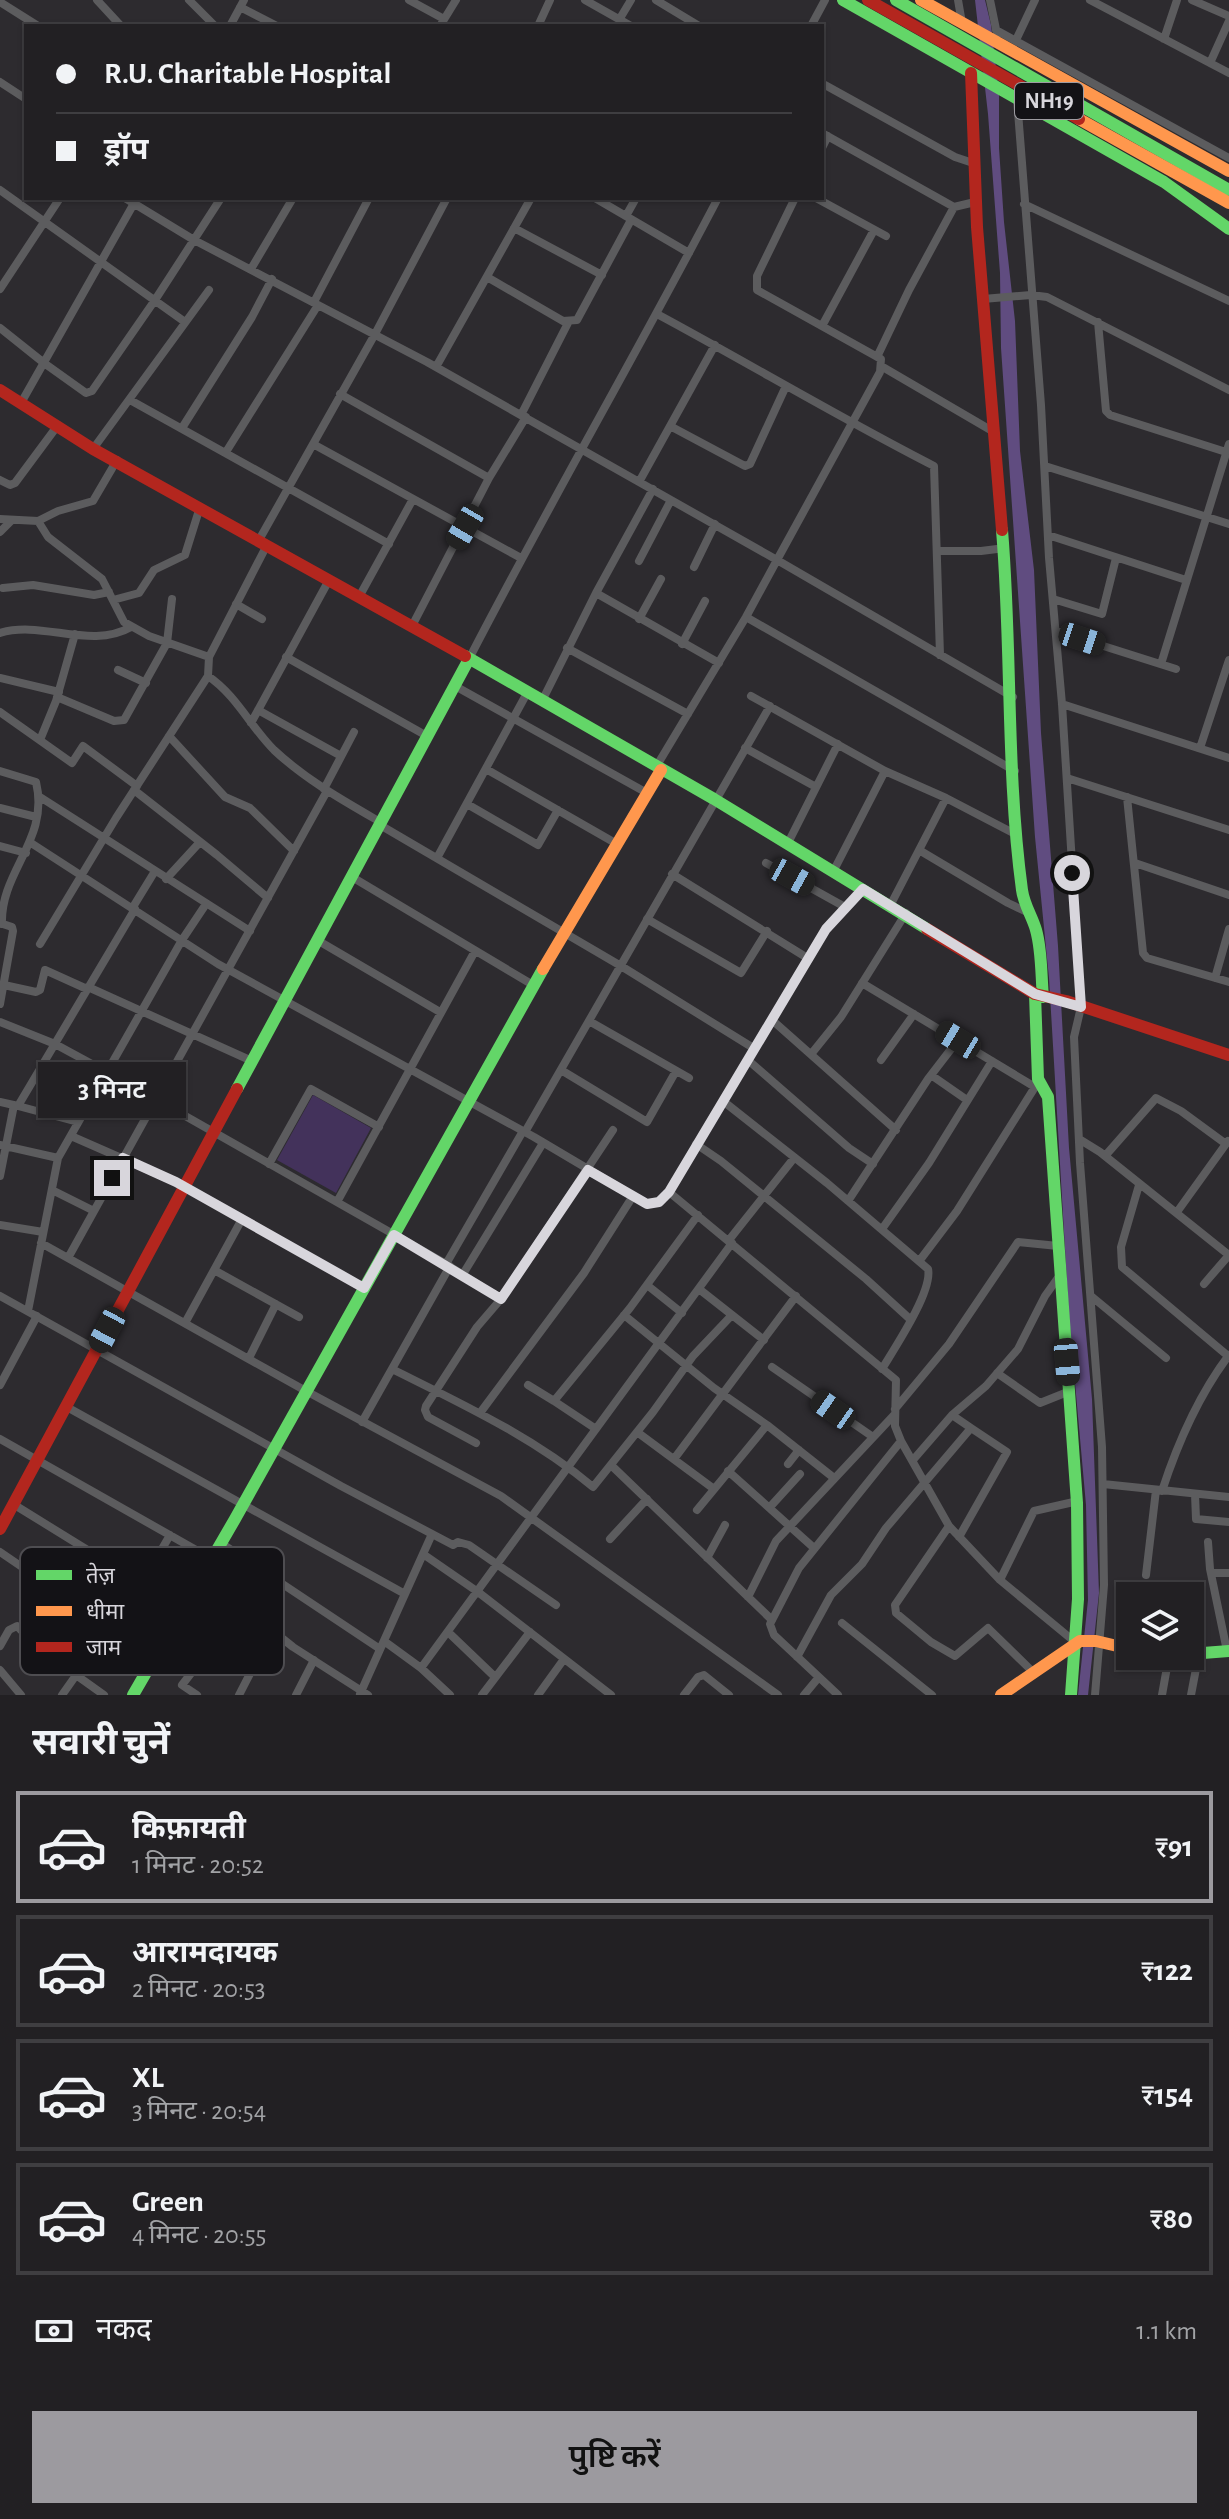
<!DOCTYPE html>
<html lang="hi">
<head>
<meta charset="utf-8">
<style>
	:root { --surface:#222023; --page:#2a282b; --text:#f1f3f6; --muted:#a2a3a6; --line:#3f3e41; --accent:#9c9a9f }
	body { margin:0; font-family:"Alegreya Sans","Noto Sans Devanagari",sans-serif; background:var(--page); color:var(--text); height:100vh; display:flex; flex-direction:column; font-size:30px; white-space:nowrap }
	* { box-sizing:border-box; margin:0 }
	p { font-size:26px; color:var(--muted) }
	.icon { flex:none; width:44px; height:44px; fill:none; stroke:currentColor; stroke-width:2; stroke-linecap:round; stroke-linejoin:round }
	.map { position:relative; height:1695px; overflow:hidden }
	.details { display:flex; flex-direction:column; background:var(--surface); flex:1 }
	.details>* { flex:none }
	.top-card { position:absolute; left:24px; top:24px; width:800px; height:176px; border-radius:0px; box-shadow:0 2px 6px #0004,0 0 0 2px var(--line); display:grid; align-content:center; height:176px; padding:0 32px; background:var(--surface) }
	.fabs { position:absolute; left:1116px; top:1582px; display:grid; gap:16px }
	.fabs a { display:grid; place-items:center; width:88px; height:88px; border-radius:0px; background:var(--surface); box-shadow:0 2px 6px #0004,0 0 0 2px var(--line); font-size:40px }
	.end { position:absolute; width:36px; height:36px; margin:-18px; border:10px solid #d8d6dc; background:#111; box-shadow:0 0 0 4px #111 }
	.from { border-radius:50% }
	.bubble { position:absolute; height:56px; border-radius:0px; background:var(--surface); box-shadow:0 2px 6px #0004,0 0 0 2px var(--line); font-size:26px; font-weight:600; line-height:56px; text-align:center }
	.car { position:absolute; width:24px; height:48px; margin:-24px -12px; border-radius:10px; box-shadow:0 0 6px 2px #0007; background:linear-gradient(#222 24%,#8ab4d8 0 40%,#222 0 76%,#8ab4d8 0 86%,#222 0) }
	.top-card b { display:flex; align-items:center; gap:28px; height:76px; font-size:30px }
	.top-card b+b { border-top:2px solid var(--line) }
	.top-card i { width:20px; height:20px; background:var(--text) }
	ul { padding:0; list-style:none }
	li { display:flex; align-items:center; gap:24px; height:112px; margin:0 16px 12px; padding:0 16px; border:4px solid var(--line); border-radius:0px }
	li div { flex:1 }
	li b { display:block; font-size:30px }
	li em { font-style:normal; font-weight:600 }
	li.current { border-color:var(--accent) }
	li>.icon { width:72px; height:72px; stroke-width:1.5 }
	h2 { padding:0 32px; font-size:36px; line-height:96px }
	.pay { display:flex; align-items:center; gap:20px; height:88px; padding:0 32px; font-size:30px }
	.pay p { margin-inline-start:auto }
	.action { display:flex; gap:16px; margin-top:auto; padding:16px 32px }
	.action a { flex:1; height:92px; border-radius:0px; background:var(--accent); color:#111; font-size:32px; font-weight:600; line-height:92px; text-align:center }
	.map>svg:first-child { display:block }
	.green { fill:#43325b }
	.water { fill:#604c80 }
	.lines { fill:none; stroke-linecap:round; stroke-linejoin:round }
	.street { stroke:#5c5c5e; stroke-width:8 }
	.fast { stroke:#63d668; stroke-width:12 }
	.slow { stroke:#ff974d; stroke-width:12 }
	.jam { stroke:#b3261e; stroke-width:12 }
	.route { stroke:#d8d6dc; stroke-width:10 }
	.labels { text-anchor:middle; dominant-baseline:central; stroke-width:6; stroke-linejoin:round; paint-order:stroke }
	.shield { fill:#131216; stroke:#9d9ba1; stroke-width:2 }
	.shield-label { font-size:22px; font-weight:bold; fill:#d8d6dc }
	.key { fill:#131216; stroke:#4e4d51; stroke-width:2 }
	.key-label { font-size:22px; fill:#d8d6dc }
</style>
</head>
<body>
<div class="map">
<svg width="1229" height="1695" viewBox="0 0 1229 1695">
	<rect width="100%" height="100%" fill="#2d2b2f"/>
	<!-- green -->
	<path class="green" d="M313,1095l58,33 -35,65 -59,-33z"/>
	<!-- water -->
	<path class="water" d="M975,0h10l6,25 8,69v54l5,74 11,99 5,130 14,119 7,163 17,213 11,202 23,251 7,194 -11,102h-10l10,-95 -2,-95 -17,-189 -20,-338 -14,-141 -34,-489 -1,-75 -12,-159z"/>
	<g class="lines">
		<!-- street -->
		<path class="street" d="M97,0l24,26
			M189,0l26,26
			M409,0l35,19
			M585,0l46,26
			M656,0l43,26
			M958,0l4,23
			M990,0l7,34
			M1090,0l139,73
			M1192,0l37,16
			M0,2l38,24
			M240,7l37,19
			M619,20l12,-20
			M230,26l14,-26
			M440,26l16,-26
			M538,26l12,-26
			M811,26l14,-26
			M996,30l233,128
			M1164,39l13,-39
			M1016,40l19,-40
			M1210,63l19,-42
			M0,82l26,17
			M825,85l130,72 18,6
			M1017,99l24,306 8,153 13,146 19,303 -7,30 6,126 22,284 2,138 -9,110
			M822,133l132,74 21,-5
			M822,148l6,-12
			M0,190l185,132
			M125,198l69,42 233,122 350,198 103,-188 1,-13 -124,-69v-14l38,-78
			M595,198l94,55
			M816,198l70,38
			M1024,204l205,97
			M626,216l10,-18
			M514,228l88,47
			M251,269l42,-71
			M487,277l76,44 14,-1 54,-100
			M0,289l60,-91
			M983,299l48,-4 16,2 182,93
			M314,302l55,-104
			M657,314c93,50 183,104 277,152l6,189
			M1098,322l8,89 4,4 116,37
			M822,326l52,-96
			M0,328l44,35 42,30 6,-2 63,-91 66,-102
			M877,357l32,-67 45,-83
			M881,366l113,66
			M436,367l95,-169
			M340,394l149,84
			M130,400l259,144
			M21,403l116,-205
			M521,415l47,-92
			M670,426l75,40 5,-2 36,-78
			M182,428l70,-111 20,-38
			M313,444l208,114
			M93,449l116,-159
			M226,452l92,-147
			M1045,466l184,58
			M0,480l10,5 5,-2 43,-58
			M639,482l76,-137
			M0,519l38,2 20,-10 35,-10 24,-41
			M38,521l10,16 54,42 22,43 25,14 60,21
			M0,532l12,-12
			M1048,535l138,45
			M259,540l116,-206 72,-136
			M938,551h43l24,-3
			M639,561l32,-61
			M694,567l21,-43
			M3,588l30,-3 61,10 15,-3
			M596,593l57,-104
			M359,597l54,-98
			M1053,599l49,15 14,-56
			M113,600l26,-7 15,-23 31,-15 15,-48
			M236,604l26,15
			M746,617l269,154
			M639,619l22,-40
			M412,626l77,-148 37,-61
			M1056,631l120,38
			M0,633c42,-13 91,17 131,-6
			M682,644l23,-43
			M567,648l121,66
			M286,657l141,79
			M469,659c80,-155 168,-306 249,-461
			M1161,664l68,-220
			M118,670l28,13
			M208,676c29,20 42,50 66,74 32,30 70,51 108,73
			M0,678l59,14
			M455,686l192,107
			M751,696l134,75 61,27 71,37
			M57,697l57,24 10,-1 43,-77 5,-44
			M542,701l54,-108 123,70
			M1062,704l167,54
			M258,710l83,46
			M0,712l72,51 11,-17 54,40
			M251,723l78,-143
			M169,736l56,61 25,11 44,43
			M40,740l16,-39 19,-67
			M745,748l71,39
			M1200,748l29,-88
			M656,767l90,-150 31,-57 236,137
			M486,769l131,75
			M0,771l36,11c14,58 -36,89 -34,142
			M1067,778l162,52
			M324,789l30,-57
			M134,790l83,65 51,43
			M40,797l210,134
			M1127,797l16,156 4,5 82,24
			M467,804l71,41 20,-35
			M0,808l36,9
			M380,825l241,141 134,83
			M31,843l187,121 316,173 113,67 12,-2 10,-10 157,-263 37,-40
			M788,843l50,-99
			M0,846l26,7
			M919,850l89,53 21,10
			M437,858l90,-165
			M766,863l79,44
			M1135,863l94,32
			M834,870l51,-99
			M672,874l137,85
			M352,877l181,108
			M166,879l34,-37
			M891,904l55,-106
			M133,907l22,-36
			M647,919l94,54 26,-42
			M0,923l12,4 1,4 -13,73
			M317,940l123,72
			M40,944l76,-126 92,-142 1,-19 58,-112
			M1215,978l14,-49
			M862,983l173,104 6,-4
			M4,985l32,7 4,-2 5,-20 42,19
			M88,987l164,74
			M772,1020l124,110
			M589,1021l100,57
			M0,1022l55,22 81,44 310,176 55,35
			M812,1053l29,-36 65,-104
			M881,1060l33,-46
			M749,1061l100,87 24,16
			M561,1070l86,52 29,-51
			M931,1075l36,25
			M723,1101l104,82 101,86c5,22 -34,80 -46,100
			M0,1102l18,4 117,-197
			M18,1106l60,16
			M525,1132l245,-426
			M71,1136l105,46 188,106
			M1079,1139l21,13 129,103
			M696,1144l25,17 145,118 45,41
			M0,1145l58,13
			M1105,1156l51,-58 25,13 45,33
			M269,1164l42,-75 68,38
			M0,1176l14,-71
			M1139,1185l-18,62 1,20 106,89
			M52,1190l42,21
			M669,1192l227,188 -1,46 6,15 48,85 51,54 75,62
			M848,1201l80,-122 30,-39
			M337,1202l138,-251
			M1177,1212l51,-71
			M0,1225l43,7
			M882,1229l47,-66 63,-102
			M729,1240l65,-82
			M41,1243l265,148 195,105 277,199
			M68,1258l259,-467
			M920,1260l37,-49 78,-124
			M446,1264l77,-133
			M214,1270l85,47
			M463,1274l80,-131
			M1204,1284l25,-29
			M647,1285l35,28
			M699,1289l65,51
			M0,1296l341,190 112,59 5,-3 11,3 87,60
			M1091,1296l75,62
			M28,1311l30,-153 124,-218 24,-36
			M624,1315l90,73 53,37 67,53
			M185,1323l57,-104
			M249,1358l27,-54
			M772,1367l101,70
			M392,1369c70,35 141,68 201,118l60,-75 40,-56 39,-41
			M997,1373l43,30 30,-12
			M0,1385l37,-69
			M528,1385l26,16
			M65,1406l340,188
			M895,1409l54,-65 69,-102 40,4
			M480,1413l104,-140 49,-77
			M362,1422l88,-156
			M596,1429l-42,-28 76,-93 68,-93
			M637,1432l77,57
			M0,1439l212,120
			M476,1443l-48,-26 -3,-7 1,-4 51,-79 24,-28 112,-169
			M674,1459l122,-163
			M913,1460l39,-45 34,-29 32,-37 27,-53 15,-21
			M788,1464l11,-14
			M612,1466l160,154
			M728,1471l86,77
			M1103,1484l126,13
			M1162,1491c16,-49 36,-95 67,-136
			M1195,1494l1,25 33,3
			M13,1504l128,79
			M770,1507l30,-33
			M697,1510l70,-85
			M949,1526l-54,79 1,8 35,29 24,14 33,-28 45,44
			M959,1537l48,-85 -36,-24
			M610,1539l37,-40
			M1208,1542l2,27 17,82
			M221,1543l159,106
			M0,1552l85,58 -38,47 -30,-31 -8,4 -9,16
			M423,1554l55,38 133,103
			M707,1558l18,-33
			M1211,1573h18
			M1146,1575l10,-85
			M201,1577l28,19 64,51 75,48
			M1000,1580l34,-69 44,-10
			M748,1597l28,-56 119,-127
			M842,1623l90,72
			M448,1632l47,45
			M384,1641l37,27 29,27
			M797,1657l34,-62 31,-31 24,-36 85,-100 -19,-13
			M421,1668l311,-425
			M0,1670l21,25
			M76,1675l28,20
			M360,1694l72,-160
			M62,1695l85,-120 23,-40
			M197,1695l-15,-10 60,-78
			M239,1695l33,-64
			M296,1695l18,-35
			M482,1695l48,-63
			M538,1695l26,-36
			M684,1695l14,-18 6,-2 25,20
			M804,1695l15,-18
			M838,1695l-64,-60 -4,-11 29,-56 102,-127
			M1162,1695l7,-39
			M1191,1695l8,-42"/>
		<!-- fast -->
		<path class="fast" d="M843,0l321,182 65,47
			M896,0l333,190
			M1002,530c10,119 4,242 20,360 2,15 10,26 14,40 6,21 5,46 7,67
			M465,656l249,143 213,130
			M1035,994l3,85 10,18 29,406 1,96 -7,96
			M237,1089l232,-430
			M1190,1654l39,-3
			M133,1695l102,-176 308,-550"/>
		<!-- slow -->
		<path class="slow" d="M921,0l308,171
			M1079,119l150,84
			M543,969l118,-199
			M1001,1695l79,-54h16l34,8"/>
		<!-- jam -->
		<path class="jam" d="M868,0l211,119
			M971,73l6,154 25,303
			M0,390l93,59 372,207
			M927,929l108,65 31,7 163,54
			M0,1529l237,-440"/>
	</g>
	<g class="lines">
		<!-- route -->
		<path class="route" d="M112,1178l11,-20 53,24 188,106 30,-53 107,64 87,-129 59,34 12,-2 10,-10 157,-263 37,-40 172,105 46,13 -9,-134"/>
	</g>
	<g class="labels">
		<!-- shield labels -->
		<rect class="shield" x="1015" y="83" width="68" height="36" rx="6"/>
		<g class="shield-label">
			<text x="1049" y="101">NH19</text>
		</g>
	</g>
	<!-- legend -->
	<rect x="20" y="1547" width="264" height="128" rx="12" class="key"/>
	<rect x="36" y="1570" width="36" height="10" fill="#63d668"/>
	<rect x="36" y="1606" width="36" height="10" fill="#ff974d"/>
	<rect x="36" y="1642" width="36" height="10" fill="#b3261e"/>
	<g class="key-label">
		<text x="86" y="1583">तेज़</text>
		<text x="86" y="1619">धीमा</text>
		<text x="86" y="1655">जाम</text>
	</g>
</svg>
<div class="fabs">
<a><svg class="icon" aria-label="layers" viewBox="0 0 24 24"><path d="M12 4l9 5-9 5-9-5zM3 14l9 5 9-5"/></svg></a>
</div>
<i class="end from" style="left:1072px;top:873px"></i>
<i class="end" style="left:112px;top:1178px"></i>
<div class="bubble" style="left:38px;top:1062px;width:148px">3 मिनट</div>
<i class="car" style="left:465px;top:527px;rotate:210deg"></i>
<i class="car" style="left:1082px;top:639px;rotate:108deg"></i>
<i class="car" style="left:792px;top:877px;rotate:119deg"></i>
<i class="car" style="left:958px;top:1040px;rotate:301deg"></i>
<i class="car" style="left:107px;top:1330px;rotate:208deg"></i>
<i class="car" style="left:1067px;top:1362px;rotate:175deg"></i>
<i class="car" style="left:833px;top:1410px;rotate:305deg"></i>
<div class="top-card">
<b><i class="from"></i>R.U. Charitable Hospital</b>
<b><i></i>ड्रॉप</b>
</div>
</div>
<section class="details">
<h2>सवारी चुनें</h2>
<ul>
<li class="current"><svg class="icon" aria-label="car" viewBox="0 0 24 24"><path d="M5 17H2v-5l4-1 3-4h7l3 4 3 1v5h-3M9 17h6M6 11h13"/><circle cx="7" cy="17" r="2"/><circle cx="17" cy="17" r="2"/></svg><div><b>किफ़ायती</b><p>1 मिनट · 20:52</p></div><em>₹91</em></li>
<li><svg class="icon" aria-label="car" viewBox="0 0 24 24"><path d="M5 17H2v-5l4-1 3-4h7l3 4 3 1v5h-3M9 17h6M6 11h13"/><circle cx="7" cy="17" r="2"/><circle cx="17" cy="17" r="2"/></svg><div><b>आरामदायक</b><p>2 मिनट · 20:53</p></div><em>₹122</em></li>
<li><svg class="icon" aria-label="car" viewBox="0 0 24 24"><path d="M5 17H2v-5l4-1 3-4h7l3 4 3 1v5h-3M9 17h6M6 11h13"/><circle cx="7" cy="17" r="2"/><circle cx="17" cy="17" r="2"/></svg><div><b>XL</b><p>3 मिनट · 20:54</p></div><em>₹154</em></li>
<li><svg class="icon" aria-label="car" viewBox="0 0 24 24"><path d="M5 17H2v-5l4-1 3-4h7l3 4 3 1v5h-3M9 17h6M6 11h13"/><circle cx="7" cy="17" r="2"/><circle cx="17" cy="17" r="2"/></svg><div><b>Green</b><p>4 मिनट · 20:55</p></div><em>₹80</em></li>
</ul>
<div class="pay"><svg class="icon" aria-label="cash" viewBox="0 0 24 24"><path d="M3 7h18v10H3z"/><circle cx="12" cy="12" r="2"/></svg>नकद<p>1.1 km</p></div>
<div class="action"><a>पुष्टि करें</a></div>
</section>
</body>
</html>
